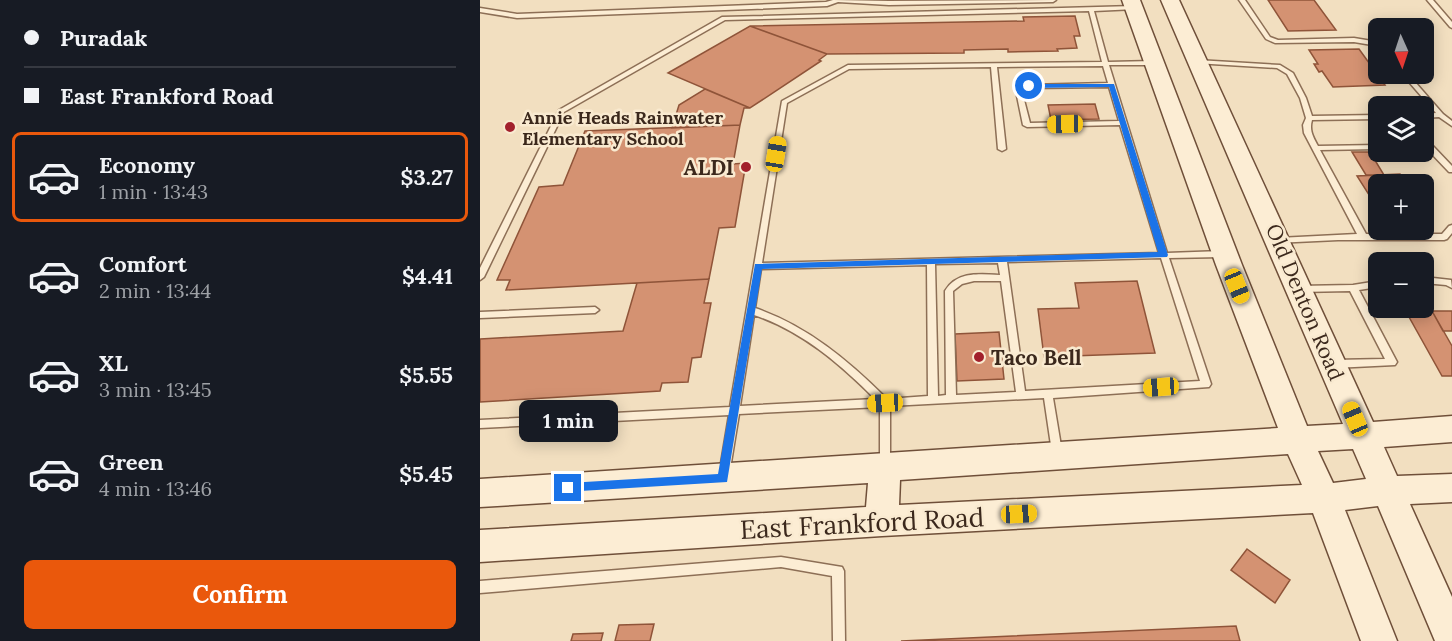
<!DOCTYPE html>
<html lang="en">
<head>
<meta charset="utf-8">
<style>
	:root { --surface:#171b24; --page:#242831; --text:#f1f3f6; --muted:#9ea1a6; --line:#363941; --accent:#ea580c }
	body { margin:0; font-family:Lora,serif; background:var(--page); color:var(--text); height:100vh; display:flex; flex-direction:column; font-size:22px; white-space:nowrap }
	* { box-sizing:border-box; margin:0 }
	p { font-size:20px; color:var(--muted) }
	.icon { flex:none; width:33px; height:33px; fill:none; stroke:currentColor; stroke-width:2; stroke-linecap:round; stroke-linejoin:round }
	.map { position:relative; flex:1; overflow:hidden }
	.drawer { display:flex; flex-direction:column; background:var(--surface); width:480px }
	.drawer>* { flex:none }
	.guide { display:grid; align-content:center; height:132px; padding:0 24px; background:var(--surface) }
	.needle { width:39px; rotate:177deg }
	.fabs { position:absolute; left:888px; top:18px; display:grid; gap:12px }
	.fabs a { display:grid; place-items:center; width:66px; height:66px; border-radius:9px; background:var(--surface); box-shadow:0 3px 15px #0003; font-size:30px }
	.end { position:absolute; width:27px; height:27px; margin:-14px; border:8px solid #1a73e8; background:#fff; box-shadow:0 0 0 3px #fff }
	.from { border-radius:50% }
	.bubble { position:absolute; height:42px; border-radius:9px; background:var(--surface); box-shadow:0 3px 15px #0003; font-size:20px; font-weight:800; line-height:42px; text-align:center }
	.car { position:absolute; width:18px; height:36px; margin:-18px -9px; border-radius:8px; box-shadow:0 0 4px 2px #0007; background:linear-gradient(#f5c518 24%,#345 0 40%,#f5c518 0 76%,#345 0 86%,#f5c518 0) }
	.guide b { display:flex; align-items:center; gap:21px; height:57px; font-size:22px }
	.guide b+b { border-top:2px solid var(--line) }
	.guide i { width:15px; height:15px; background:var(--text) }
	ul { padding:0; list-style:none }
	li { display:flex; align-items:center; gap:18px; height:90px; margin:0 12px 9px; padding:0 12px; border:3px solid transparent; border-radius:9px }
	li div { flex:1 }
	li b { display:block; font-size:22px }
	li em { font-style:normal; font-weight:800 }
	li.current { border-color:var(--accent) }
	li>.icon { width:54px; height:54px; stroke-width:1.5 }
	.action { display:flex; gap:12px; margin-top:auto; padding:12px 24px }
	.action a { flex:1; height:69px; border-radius:9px; background:var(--accent); color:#fff; font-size:24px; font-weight:800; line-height:69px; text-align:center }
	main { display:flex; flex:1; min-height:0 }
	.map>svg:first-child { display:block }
	.building { fill:#d49272; stroke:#8f5439; stroke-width:1.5 }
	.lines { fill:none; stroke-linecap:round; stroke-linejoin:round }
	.service-casing { stroke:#8d6f56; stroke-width:3 }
	.secondary-casing { stroke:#6f4f39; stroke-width:3 }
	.service { fill:#fcedd4; fill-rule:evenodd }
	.secondary { fill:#fcedd4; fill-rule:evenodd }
	.route { fill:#1a73e8 }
	.poi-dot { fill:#a2202c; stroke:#f9ead0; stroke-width:2 }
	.labels { text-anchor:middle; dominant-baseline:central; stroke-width:5; stroke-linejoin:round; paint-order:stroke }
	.far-poi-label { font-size:18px; font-weight:bold; fill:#3b281c; stroke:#f9ead0; text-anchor:start }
	.poi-label { font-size:21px; font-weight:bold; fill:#3b281c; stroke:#f9ead0; text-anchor:end }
	.street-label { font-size:21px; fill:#3b281c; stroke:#f9ead0 }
	.near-street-label { font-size:26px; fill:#3b281c; stroke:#f9ead0 }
</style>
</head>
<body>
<main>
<section class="drawer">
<div class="guide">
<b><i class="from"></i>Puradak</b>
<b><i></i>East Frankford Road</b>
</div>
<ul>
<li class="current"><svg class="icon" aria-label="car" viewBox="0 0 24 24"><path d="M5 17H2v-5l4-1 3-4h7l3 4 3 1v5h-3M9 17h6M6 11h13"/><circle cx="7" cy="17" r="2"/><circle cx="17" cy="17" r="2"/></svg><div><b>Economy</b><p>1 min · 13:43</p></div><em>$3.27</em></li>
<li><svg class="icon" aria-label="car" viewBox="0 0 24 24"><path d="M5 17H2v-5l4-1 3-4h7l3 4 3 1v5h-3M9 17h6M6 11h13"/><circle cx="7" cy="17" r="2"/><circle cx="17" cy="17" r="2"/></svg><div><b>Comfort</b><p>2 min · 13:44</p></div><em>$4.41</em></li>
<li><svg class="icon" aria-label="car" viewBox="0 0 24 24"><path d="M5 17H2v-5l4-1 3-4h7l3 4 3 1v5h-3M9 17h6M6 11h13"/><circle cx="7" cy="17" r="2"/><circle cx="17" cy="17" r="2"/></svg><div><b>XL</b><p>3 min · 13:45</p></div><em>$5.55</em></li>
<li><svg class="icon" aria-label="car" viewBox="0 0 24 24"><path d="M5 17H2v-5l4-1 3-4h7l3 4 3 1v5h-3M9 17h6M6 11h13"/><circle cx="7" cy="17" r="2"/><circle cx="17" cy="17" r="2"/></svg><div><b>Green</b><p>4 min · 13:46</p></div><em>$5.45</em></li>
</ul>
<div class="action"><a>Confirm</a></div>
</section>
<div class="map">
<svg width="972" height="641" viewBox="0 0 972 641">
	<rect width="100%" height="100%" fill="#f2dfc0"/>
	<!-- building -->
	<path class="building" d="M788,0h46l22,30 -48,1z
		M595,16l5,20h-6l3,12 -20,1 1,2 -50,1v-3l-44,1v3l-137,1 -77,-28 274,-5 -1,-4z
		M270,26l77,28 -8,6 2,1 -71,47 -82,-35z
		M879,49l26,36 -52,2 -11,-16 -3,1 -5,-8h4l-9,-14z
		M225,89l45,19h-6l-4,17 -68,3 7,-23z
		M615,104l4,15 -48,1 -3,-15z
		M260,125l-7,39 13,-1 -11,64 -16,1 -10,51 -203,11 4,-10h-13l42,-93 24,-2 22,-54z
		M872,152h18l14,23h-18z
		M920,174l7,10h-29v25l-21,-33z
		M229,279l-5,24h7l-10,54 -9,1 -4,24 -26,1 -2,8 -180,11v-63l143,-8 14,-48z
		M657,281l18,72 -111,4 -6,-48 41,-1 -4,-25z
		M944,297l28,49v30h-10l-38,-68h20z
		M952,311h20v20h-9z
		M519,332l5,47 -47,2 -2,-47z
		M767,549l43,31 -15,23 -44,-33z
		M174,624l-4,17h-35l4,-16z
		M756,626l4,15h-339z
		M123,633l-2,8h-30l2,-7z"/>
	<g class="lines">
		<!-- service casing -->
		<g class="service-casing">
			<path id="service" d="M353,0l56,1 167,-1 -3,2 -164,3 -51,-3 -11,4 -310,12 -37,-6v-4l37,6 309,-12z
				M759,0h6l25,37 8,3 76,-2 24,4v4l-24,-4 -79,1 -9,-4z
				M947,0h6l19,22v6l-2,-1z
				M654,6l2,1v2l-42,2 14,51 46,-1 3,2 -3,2h-45l58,188 55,-2 4,3 -4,3 -53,1 42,126 -2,3 -156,11 9,54 -1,3 -4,1 -4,-1 -1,-3 -8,-54 -154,8v57l-1,3 -4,2 -4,-2 -1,-3v-56l-141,7 -10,61 -1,3 -4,2 -4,-2 -1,-3 10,-60 -249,13v-8l250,-13 52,-306 66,-36 254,-3 -13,-51 -364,9 -161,92 -80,165 -4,3v-12l79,-158 163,-93zM623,66l5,17 -81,2 -10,11 6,29 4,2 93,-2 39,128 -397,10 25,-160 62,-34 142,-2 7,82 4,2 4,-2 -9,-82zM629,87l10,34 -89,2 -7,-27 8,-8zM681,258l39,123 -175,10 -18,-129zM518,263l2,12c-21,-1 -43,-4 -55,16l1,104 -8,1 -3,-132zM447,265l1,131 -41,3c-39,-39 -80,-73 -132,-91l6,-39zM494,281h27l15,111 -60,3 -3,-104 9,-7zM274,315c48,16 86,49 121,84l-135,7z
				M717,60l83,5 13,8 13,25 6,18 66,-1v4l-66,1c-3,10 1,17 6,26l60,-1v4l-58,1 46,84h76l7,-8 3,-1v8l-5,6 -3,1h-106l-63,3 -1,-2 4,-3 79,-4 -53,-101 -1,-8 3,-7 -6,-20 -13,-24 -10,-6 -82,-5v-2z
				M922,74h6l35,40 9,7v5l-13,-9 -15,1v-4l12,-1z
				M944,146h9l19,20v6h-3l-21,-22h-4z
				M944,277l27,3 1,8 -6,-3 -22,-2z
				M898,281v6l-19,3 38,72 -2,3 -61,3 -3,-1 -2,-3 2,-3 3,-1 51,-1 -35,-68 -51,1 -4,-3 4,-3 54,-1z
				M115,307l4,3 -4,3 -115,5v-6z
				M301,557l61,10 2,4 1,70h-12l-1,-65 -51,-9 -301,26v-12z"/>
		</g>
		<!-- secondary casing -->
		<g class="secondary-casing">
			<path id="secondary" d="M642,0h18l102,265 65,161 36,-2 -182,-424h18l194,422 79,-6v26l-68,5 13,29 55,-2v28l-42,2 42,93v44h-17l-57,-135 -33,4 52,131h-36l-48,-128 -431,23 -402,26v-32l386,-23 2,-24 -388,24v-28l798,-51 -62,-163zM873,449l13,30 -33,4 -15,-32zM808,454l14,31 -403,20 1,-25z"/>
		</g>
		<!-- service -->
		<use href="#service" class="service"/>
		<!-- secondary -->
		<use href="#secondary" class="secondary"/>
	</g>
	<!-- route -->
	<path class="route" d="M634,84l54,171 -1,2 -405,12 -35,213 -163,10v-8l4,-1 150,-9 37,-210 403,-12 -49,-165 -80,1 -3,-2 3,-2z"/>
	<!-- markers -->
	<g class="poi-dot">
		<circle cx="30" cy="127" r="6"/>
		<circle cx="266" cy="167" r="6"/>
		<circle cx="499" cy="357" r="6"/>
	</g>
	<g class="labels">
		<!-- far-poi labels -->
		<g class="far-poi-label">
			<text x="42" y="117">Annie Heads Rainwater<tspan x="42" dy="21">Elementary School</tspan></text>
		</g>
		<!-- poi labels -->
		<g class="poi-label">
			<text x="254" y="167">ALDI</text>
			<text x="511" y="357" text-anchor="start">Taco Bell</text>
		</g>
		<!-- street labels -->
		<g class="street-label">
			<text transform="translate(825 302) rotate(67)">Old Denton Road</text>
		</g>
		<!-- near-street labels -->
		<g class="near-street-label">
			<text transform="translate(382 523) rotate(-3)">East Frankford Road</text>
		</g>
	</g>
</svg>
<div class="fabs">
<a><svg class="needle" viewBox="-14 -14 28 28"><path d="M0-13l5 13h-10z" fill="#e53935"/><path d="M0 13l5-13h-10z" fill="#9ea1a6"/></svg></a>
<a><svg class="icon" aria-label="layers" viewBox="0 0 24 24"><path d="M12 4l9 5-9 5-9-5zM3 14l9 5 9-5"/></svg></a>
<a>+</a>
<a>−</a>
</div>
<i class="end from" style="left:549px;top:86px"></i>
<i class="end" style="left:88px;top:488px"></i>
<div class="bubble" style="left:39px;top:400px;width:99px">1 min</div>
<i class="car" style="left:585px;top:124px;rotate:269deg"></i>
<i class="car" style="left:296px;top:154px;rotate:9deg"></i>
<i class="car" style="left:757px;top:286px;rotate:158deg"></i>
<i class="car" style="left:681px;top:387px;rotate:266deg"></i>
<i class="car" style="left:405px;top:403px;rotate:267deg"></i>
<i class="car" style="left:875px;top:419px;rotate:337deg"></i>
<i class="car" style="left:539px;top:514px;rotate:87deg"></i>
</div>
</main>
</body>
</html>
